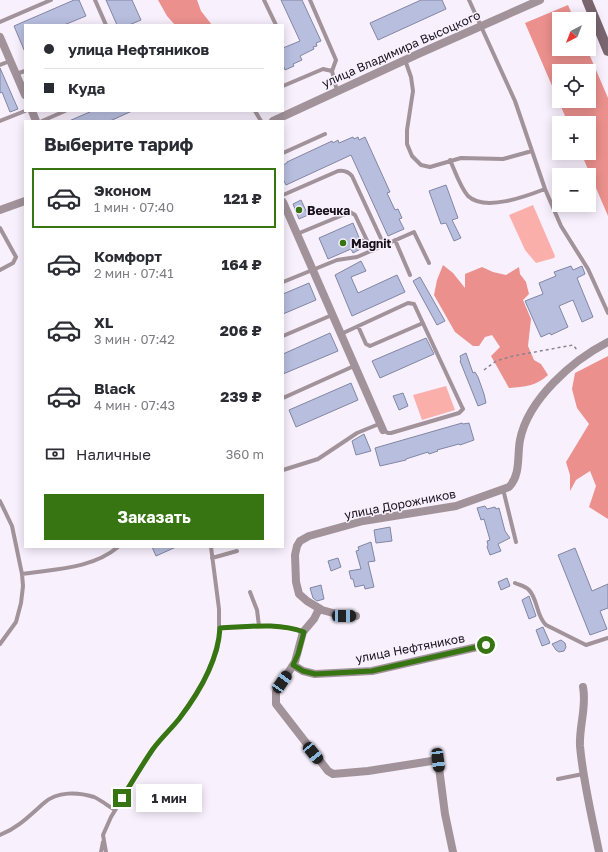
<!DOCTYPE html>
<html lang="ru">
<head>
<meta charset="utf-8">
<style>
	:root { --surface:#fff; --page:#f7f7f7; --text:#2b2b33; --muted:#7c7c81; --line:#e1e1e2; --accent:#367511 }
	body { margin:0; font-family:"Golos Text",sans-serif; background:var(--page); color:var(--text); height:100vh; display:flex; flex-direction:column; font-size:15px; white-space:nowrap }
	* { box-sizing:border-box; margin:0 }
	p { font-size:13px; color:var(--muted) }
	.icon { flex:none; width:22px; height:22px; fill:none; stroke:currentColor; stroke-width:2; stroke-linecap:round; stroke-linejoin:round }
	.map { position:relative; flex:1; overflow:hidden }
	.details { position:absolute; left:24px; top:120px; width:260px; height:428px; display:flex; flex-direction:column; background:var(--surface); border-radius:0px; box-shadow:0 2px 10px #0003 }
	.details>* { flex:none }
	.hud { position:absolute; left:24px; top:24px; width:260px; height:88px; border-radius:0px; box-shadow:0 2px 10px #0003; display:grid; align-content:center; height:88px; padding:0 20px; background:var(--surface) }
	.needle { width:26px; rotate:222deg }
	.tools { position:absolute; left:552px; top:12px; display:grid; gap:8px }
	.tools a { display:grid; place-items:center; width:44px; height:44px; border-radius:0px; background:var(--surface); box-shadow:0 2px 10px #0003; font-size:20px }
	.end { position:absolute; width:18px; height:18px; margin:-9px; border:5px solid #367511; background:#fff; box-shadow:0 0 0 2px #fff }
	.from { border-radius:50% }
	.bubble { position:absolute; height:28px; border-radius:0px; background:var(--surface); box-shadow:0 2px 10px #0003; font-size:13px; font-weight:700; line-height:28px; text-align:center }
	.car { position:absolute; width:12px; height:24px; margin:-12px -6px; border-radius:5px; box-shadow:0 0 3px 1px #0007; background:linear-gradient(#222 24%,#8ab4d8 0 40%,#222 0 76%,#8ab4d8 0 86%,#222 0) }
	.hud b { display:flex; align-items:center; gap:14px; height:38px; font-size:15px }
	.hud b+b { border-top:1px solid var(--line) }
	.hud i { width:10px; height:10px; background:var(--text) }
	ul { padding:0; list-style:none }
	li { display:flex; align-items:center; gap:12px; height:60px; margin:0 8px 6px; padding:0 12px; border:2px solid transparent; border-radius:0px }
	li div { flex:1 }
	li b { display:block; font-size:15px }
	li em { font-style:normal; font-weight:700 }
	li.selected { border-color:var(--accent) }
	li>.icon { width:36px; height:36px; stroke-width:1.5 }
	h2 { padding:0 20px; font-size:18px; line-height:48px }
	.pay { display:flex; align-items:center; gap:10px; height:44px; padding:0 20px; font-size:15px }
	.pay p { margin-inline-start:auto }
	.cta { display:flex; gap:8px; margin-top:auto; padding:8px 20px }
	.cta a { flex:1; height:46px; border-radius:0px; background:var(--accent); color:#fff; font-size:16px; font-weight:700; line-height:46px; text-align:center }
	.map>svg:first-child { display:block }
	.green { fill:#fbafab }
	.forest { fill:#eb908d; fill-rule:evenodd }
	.building { fill:#b8bede; stroke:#8186a4 }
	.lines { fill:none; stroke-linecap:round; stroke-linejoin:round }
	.path { stroke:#8a838e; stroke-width:1.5; stroke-dasharray:3 3; stroke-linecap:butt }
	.service { stroke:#a2939a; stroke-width:4 }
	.minor { stroke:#a2939a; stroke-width:8 }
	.secondary { stroke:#7b6670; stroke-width:10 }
	.route { stroke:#367511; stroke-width:5 }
	.poi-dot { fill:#367511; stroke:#f8f0fd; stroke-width:1.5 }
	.labels { text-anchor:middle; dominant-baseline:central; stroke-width:3; stroke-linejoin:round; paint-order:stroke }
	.street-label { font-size:12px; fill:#17111b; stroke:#f8f0fd }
	.poi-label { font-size:12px; font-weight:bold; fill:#17111b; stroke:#f8f0fd; text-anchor:start }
</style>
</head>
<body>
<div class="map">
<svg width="608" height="852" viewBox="0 0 608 852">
	<rect width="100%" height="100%" fill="#f8f0fd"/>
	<!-- green -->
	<path class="green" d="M533,205l22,51 -1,2 -18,5 -11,-13 -16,-35z
		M446,386l9,24 -33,10 -9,-25z"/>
	<!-- forest -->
	<path class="forest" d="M158,0h39l4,11 11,14h-37l-8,-9z
		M568,5l6,14h-15v30h28l21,49v118l-27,-63h8v-30h-21l-43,-100zM559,71h30v30h-30z
		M443,265l10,8 12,15v-14l17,-7 11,5 13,3 13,-8 1,7 6,8 3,12 -6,6 8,19 -3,27 6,14 7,4 7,11c-12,11 -23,12 -39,13l-18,-32 9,-9 -8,-12 -7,2 -6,9h-6l-18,-14 -21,-37 3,-15z
		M608,356v163l-19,-12 7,-21 -6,-15 -14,9 -6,11v-16l-4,-13 23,-38 -12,-16 -5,-19 3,-16z"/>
	<!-- building -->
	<path class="building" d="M74,0h5l7,16 -22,9h-39v27l-11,-26z
		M106,0h26l9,20 -12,5h-12z
		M281,0h21l19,41 -5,2 1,3 -4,1 1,2 -14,7 2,4 -9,4 1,2 -9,4 -2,-5v-17l17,-7z
		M421,0h21l4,9 -68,31 -8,-17z
		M0,68l18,41 -8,3 -8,-20 -2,1z
		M92,111h40l-22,10h-41z
		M353,137l1,2 4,-2 1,3 6,-3 25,55 -3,1 8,17 3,-1 4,9 -3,1 5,10 -16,7 -37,-81 -65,30 -3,-6v-14l4,-2v-1l45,-21 1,2 5,-3 1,3z
		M446,185l12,33 -6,2 9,18 -7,3 -8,-18 -5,1 -12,-33z
		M301,200l7,15 -9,4 -6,-15z
		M353,223l7,17 3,-1 3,7 -13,7 -2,-4 -23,10 -9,-21z
		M361,261l5,10 -15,6 7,16 39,-18 8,17 -53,24 -17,-41z
		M571,266l2,4 9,-4 3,8 -8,4 16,39 -11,5 -9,-22 -14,6 9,21 -17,8 -1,-2 -9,4 -16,-36 18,-7 -4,-11 17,-7 -2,-4z
		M420,277l25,44 -8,4 -24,-44z
		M309,283l7,17 -33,14v-20z
		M330,333l8,18 -55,23v-20z
		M426,338l8,16 -54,24 -8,-17z
		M466,353l7,20 2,-1 3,5 6,17 2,9 -8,3 -18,-45 1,-1 -1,-4z
		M351,383l7,17 -62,27 -7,-17z
		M403,393l5,13 -9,4 -6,-14z
		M462,423l1,1 6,-1 5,17 -14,5 -1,-1 -22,6 1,1 -9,3 -1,-2 -22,7v1l-26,6 -5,-18z
		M364,434l7,17 -15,4 -4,-14z
		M485,506l2,3 8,-2 1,2 3,-1 6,23 5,7 -12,6 3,7 -11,4 -3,-8 1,-2 -1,-4 3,-1 -6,-21 -3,1 -4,-12z
		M390,527l2,14 -16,2 -2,-13z
		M371,542l4,19 -7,1 6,25 -9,2 -1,-4 -9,2 -2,-8h-2l-2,-8 12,-2 -5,-18 3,-1 -1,-3z
		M152,547h24l-20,9z
		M575,548l17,43 16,-7v24l-8,3 7,18 -17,6 -32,-80z
		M338,558l3,9 -10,4 -3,-10z
		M507,578l3,8 -9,4 -3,-8z
		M321,585l3,14 -7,2 -4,-3 -3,-10z
		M529,596l7,20 -7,3 -7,-19z
		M543,627l7,16 -8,3 -6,-16z
		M561,640l4,3 1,4 -2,4 -5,1 -3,-2 -4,-6z"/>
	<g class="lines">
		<!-- path -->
		<path class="path" d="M484,370l12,-9 17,-5 60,-11 5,6"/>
		<!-- service -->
		<path class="service" d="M95,0l11,25
			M264,0l12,25
			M310,0l26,60 -4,11 5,20
			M469,0l46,101 30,88 16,37 27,43 20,44
			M0,22l51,-22
			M405,60l6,17 2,14 -6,39v14l5,12 9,9 9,2 31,-9 42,1 29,-8
			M0,65l10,-4
			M16,74l9,-3
			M283,86l40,-17 9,2
			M255,111l6,10
			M0,121l25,-10
			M42,121l23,-10
			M283,153l42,-19
			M450,160c5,11 10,27 18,36 17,16 59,0 77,-7
			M283,195l55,-24c6,-1 10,0 14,5l32,69
			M0,228l16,29 -3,6 -13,7
			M297,234l53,-22 5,3 17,36
			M395,240l15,35
			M283,282l54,-22 20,-3 57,-25 15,31
			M358,326l8,18 4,2 53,-23
			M341,334l67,-31 6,1 48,103 1,2 -4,4 -68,20h-3l-5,-3
			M283,336l49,-21
			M283,398l71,-32
			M283,470l35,-11 39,-26 22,-9
			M503,489l13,53
			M0,501l12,25 10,48 1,12 -2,17 -5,19 -16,22
			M212,558l25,-7
			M22,574c32,-5 70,-5 96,-27
			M515,583c4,2 10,3 14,7 9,9 7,26 17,35l40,20 22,-7
			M250,592l7,18 2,16
			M220,628c27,-1 57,-6 83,4
			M558,779l25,-5
			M0,835c18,-7 30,-20 44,-32 13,-12 34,-11 50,-6 7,3 14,9 21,13
			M101,852l2,-10
			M106,852l-3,-17 8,-18 41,-67 27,-31 16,-24 10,-17 12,-28 2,-12v-29l-8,-62"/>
		<!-- minor -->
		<path class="minor" d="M0,37l25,58
			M32,111l4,10
			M273,121l145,-67 122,-54
			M283,202l100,228
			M0,210l25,-9
			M319,609l-5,10 -11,13 -8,30 -19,30v12l52,67 5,3 35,-3 70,-11 7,54 8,38
			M356,616h-12l-22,-6 -15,-9 -8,-7 -3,-12 -1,-27 2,-9 3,-5 9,-5 54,-15 93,-15 53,-19c12,-12 8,-32 11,-47 8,-41 53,-80 88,-98
			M293,665l10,6 12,3 57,-3 114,-26
			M583,687c4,19 -4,39 -3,59 3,35 12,71 19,106"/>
		<!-- secondary -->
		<path class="secondary" d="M587,0l21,51"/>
	</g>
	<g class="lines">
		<!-- route -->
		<path class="route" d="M122,798c10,-16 20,-33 31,-49 8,-11 18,-20 26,-30 20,-26 39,-58 41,-91 27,-1 57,-6 84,4l-6,22 -5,11 10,6 12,3 57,-3 114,-26"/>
	</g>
	<!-- markers -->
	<g class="poi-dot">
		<circle cx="299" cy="210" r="4"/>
		<circle cx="343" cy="243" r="4"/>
	</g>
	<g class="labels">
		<!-- street labels -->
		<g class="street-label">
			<text transform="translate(401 49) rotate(-24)">улица Владимира Высоцкого</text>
			<text transform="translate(400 504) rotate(-11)">улица Дорожников</text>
			<text transform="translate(410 648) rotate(-11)">улица Нефтяников</text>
		</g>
		<!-- poi labels -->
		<g class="poi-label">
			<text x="307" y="210">Веечка</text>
			<text x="351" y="243">Magnit</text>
		</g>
	</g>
</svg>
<div class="tools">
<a><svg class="needle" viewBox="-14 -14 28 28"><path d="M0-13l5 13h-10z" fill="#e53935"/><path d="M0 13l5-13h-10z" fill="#7c7c81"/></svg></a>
<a><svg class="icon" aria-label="locate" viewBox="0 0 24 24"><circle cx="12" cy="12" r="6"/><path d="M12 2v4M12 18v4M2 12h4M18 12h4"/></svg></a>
<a>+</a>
<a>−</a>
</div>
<i class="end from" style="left:486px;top:645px"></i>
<i class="end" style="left:122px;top:798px"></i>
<div class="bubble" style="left:136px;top:784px;width:66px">1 мин</div>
<i class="car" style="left:344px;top:616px;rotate:90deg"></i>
<i class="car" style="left:282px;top:682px;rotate:35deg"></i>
<i class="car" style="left:313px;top:753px;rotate:141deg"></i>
<i class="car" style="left:438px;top:760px;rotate:173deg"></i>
<div class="hud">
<b><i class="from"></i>улица Нефтяников</b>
<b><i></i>Куда</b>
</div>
<section class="details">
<h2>Выберите тариф</h2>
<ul>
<li class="selected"><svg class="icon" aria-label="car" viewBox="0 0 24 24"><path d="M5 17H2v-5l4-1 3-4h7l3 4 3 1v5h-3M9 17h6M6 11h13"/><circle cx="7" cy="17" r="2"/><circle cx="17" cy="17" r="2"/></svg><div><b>Эконом</b><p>1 мин · 07:40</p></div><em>121 ₽</em></li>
<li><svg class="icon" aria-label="car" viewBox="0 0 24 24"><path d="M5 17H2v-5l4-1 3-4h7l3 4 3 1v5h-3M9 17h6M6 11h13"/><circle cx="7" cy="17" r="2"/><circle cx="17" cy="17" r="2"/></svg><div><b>Комфорт</b><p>2 мин · 07:41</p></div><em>164 ₽</em></li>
<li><svg class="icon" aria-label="car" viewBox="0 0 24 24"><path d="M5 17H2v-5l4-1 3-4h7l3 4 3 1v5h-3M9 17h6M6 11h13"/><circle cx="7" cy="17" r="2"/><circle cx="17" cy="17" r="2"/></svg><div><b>XL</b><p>3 мин · 07:42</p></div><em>206 ₽</em></li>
<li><svg class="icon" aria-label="car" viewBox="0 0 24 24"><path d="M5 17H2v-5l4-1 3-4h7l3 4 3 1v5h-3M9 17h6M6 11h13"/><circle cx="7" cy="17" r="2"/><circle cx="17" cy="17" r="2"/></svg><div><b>Black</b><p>4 мин · 07:43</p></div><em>239 ₽</em></li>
</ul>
<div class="pay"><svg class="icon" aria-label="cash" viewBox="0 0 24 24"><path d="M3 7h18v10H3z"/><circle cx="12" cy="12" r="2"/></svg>Наличные<p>360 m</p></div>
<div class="cta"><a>Заказать</a></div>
</section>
</div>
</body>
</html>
